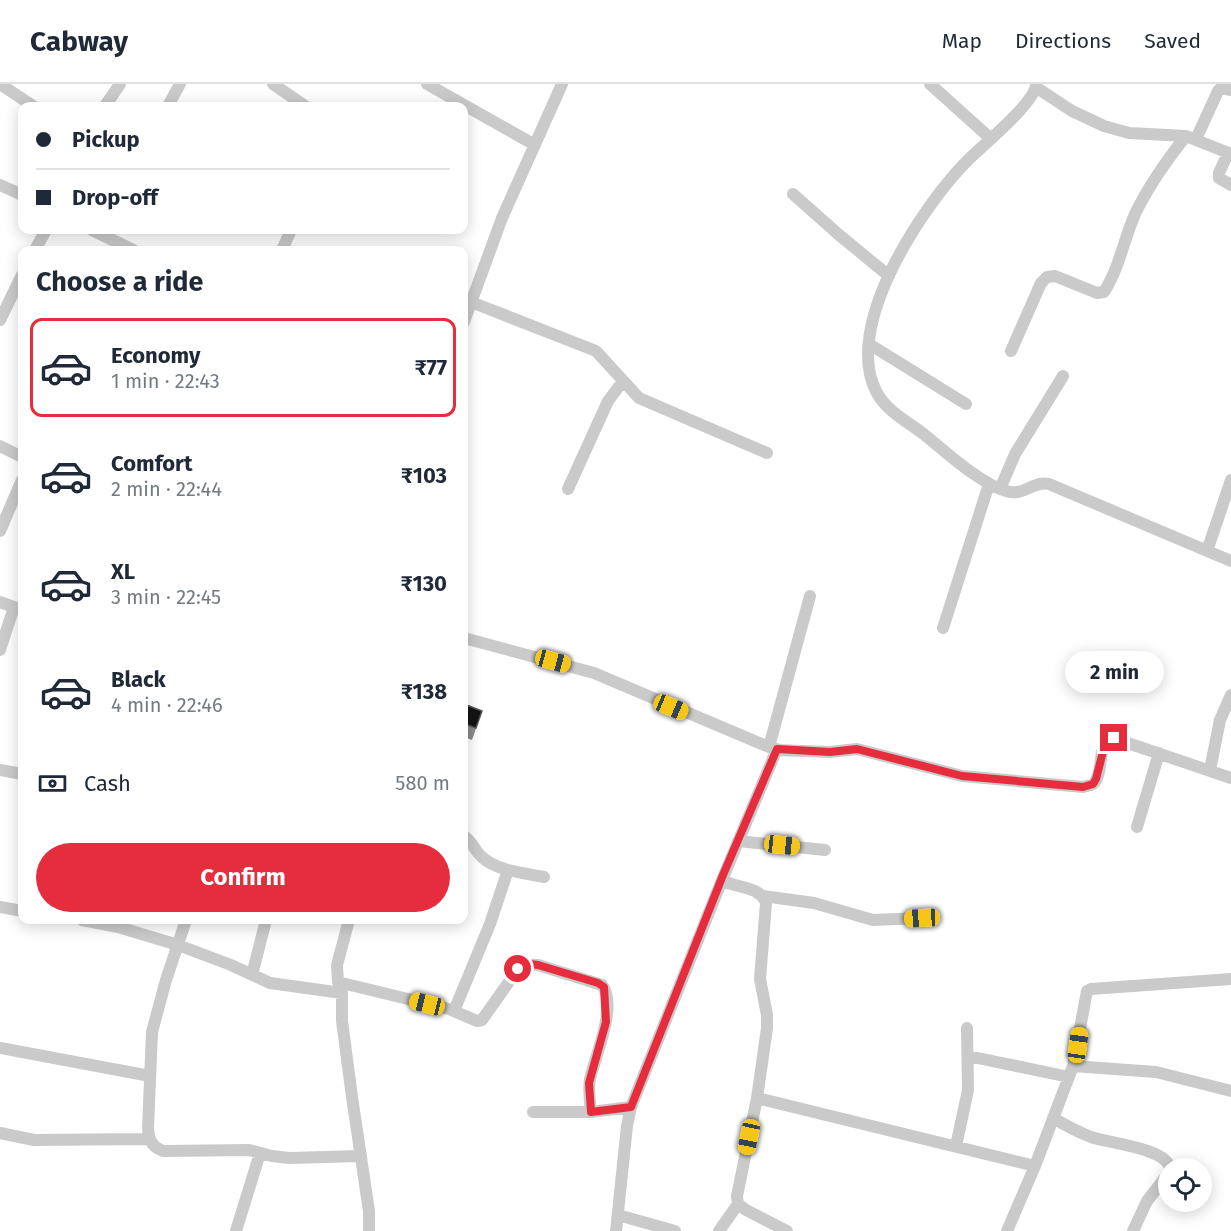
<!DOCTYPE html>
<html lang="en">
<head>
<meta charset="utf-8">
<style>
	:root { --surface:#fff; --page:#f2f2f3; --text:#1f2937; --muted:#747a83; --line:#e0e1e3; --accent:#e62d3d }
	body { margin:0; font-family:"Fira Sans",sans-serif; background:var(--page); color:var(--text); height:100vh; display:flex; flex-direction:column; font-size:22px; white-space:nowrap }
	* { box-sizing:border-box; margin:0 }
	p { font-size:20px; color:var(--muted) }
	.icon { flex:none; width:33px; height:33px; fill:none; stroke:currentColor; stroke-width:2; stroke-linecap:round; stroke-linejoin:round }
	.map { position:relative; flex:1; overflow:hidden }
	.details { position:absolute; left:18px; top:162px; width:450px; height:678px; display:flex; flex-direction:column; background:var(--surface); border-radius:12px; box-shadow:0 3px 15px #0003 }
	.details>* { flex:none }
	.top-card { position:absolute; left:18px; top:18px; width:450px; height:132px; border-radius:12px; box-shadow:0 3px 15px #0003; display:grid; align-content:center; height:132px; padding:0 18px; background:var(--surface) }
	.tools { position:absolute; left:1158px; top:1074px; display:grid; gap:12px }
	.tools a { display:grid; place-items:center; width:54px; height:54px; border-radius:50%; background:var(--surface); box-shadow:0 3px 15px #0003; font-size:30px }
	.end { position:absolute; width:27px; height:27px; margin:-14px; border:8px solid #e62d3d; background:#fff; box-shadow:0 0 0 3px #fff }
	.from { border-radius:50% }
	.bubble { position:absolute; height:42px; border-radius:21px; background:var(--surface); box-shadow:0 3px 15px #0003; font-size:20px; font-weight:700; line-height:42px; text-align:center }
	.car { position:absolute; width:18px; height:36px; margin:-18px -9px; border-radius:8px; box-shadow:0 0 4px 2px #0007; background:linear-gradient(#f5c518 24%,#345 0 40%,#f5c518 0 76%,#345 0 86%,#f5c518 0) }
	.top-card b { display:flex; align-items:center; gap:21px; height:57px; font-size:22px }
	.top-card b+b { border-top:2px solid var(--line) }
	.top-card i { width:15px; height:15px; background:var(--text) }
	ul { padding:0; list-style:none }
	li { display:flex; align-items:center; gap:18px; height:99px; margin:0 12px 9px; padding:0 6px; border:3px solid transparent; border-radius:12px }
	li div { flex:1 }
	li b { display:block; font-size:22px }
	li em { font-style:normal; font-weight:700 }
	li.active { border-color:var(--accent) }
	li>.icon { width:54px; height:54px; stroke-width:1.5 }
	h2 { padding:0 18px; font-size:27px; line-height:72px }
	.pay { display:flex; align-items:center; gap:15px; height:66px; padding:0 18px; font-size:22px }
	.pay p { margin-inline-start:auto }
	.button { display:flex; gap:12px; margin-top:auto; padding:12px 18px }
	.button a { flex:1; height:69px; border-radius:36px; background:var(--accent); color:#fff; font-size:24px; font-weight:700; line-height:69px; text-align:center }
	header { display:flex; align-items:center; gap:36px; box-sizing:border-box; height:84px; padding:0 30px; background:var(--surface); border-bottom:2px solid var(--line) }
	header strong { font-size:28px }
	nav { display:flex; gap:33px; margin-inline-start:auto; font-size:21px }
	.map>svg:first-child { display:block }
	.lines { fill:none; stroke-linecap:round; stroke-linejoin:round }
	.minor { stroke:#cacaca; stroke-width:12 }
	.wall { fill:#8a8a8a }
	.building { fill:#141414; stroke:#5a5a5a; stroke-width:1.5 }
	.route { stroke:#e62d3d; stroke-width:8 }
</style>
</head>
<body>
<header>
<strong>Cabway</strong>
<nav><a>Map</a><a>Directions</a><a>Saved</a></nav>
</header>
<div class="map">
<svg width="1231" height="1147" viewBox="0 0 1231 1147">
	<rect width="100%" height="100%" fill="#fff"/>
	<g class="lines">
		<!-- minor -->
		<path class="minor" d="M0,0l33,22
			M273,0l32,22
			M427,0l108,61
			M930,0l60,54
			M1036,0c0,18 -53,61 -68,76 -46,46 -127,168 -91,233 9,17 29,28 44,39 23,18 59,52 85,59 18,6 28,-11 43,-7l182,77
			M1037,4l35,23 32,15 25,7 57,3 45,18
			M105,22l15,-22
			M168,22l12,-22
			M1196,55l22,-48 3,-3 10,2
			M1228,69l-9,20v5l12,7
			M0,101l22,10
			M793,110l45,40 51,42
			M92,146l41,20
			M35,166l11,-20
			M282,166l9,-20
			M471,218l125,49 43,47 128,55
			M0,236l22,-45
			M464,238l38,-104 60,-134
			M869,260l97,60
			M1011,267l30,-68 6,-6 8,-1 42,17 7,-1c15,-23 20,-53 31,-78 14,-29 31,-53 51,-78
			M0,362l22,11
			M568,405l40,-88 15,-20
			M1000,405l15,-35 48,-78
			M0,447l22,-51
			M1207,467l24,-71
			M0,518l22,8
			M943,544l46,-144
			M464,554l130,35 182,77 54,2 27,-3 105,27 121,11c3,-1 7,-1 10,-3 11,-9 4,-38 17,-47l121,41
			M0,566l14,-43
			M769,663l41,-151
			M777,665l-55,131c15,9 37,5 44,23l-6,76 7,36v13l-10,70 -20,98 1,8 8,6 41,21
			M0,686l22,4
			M1210,686l10,-50 11,-25
			M1137,743l22,-74
			M464,752c9,6 10,14 18,21 15,14 42,16 62,20
			M738,757l87,9
			M763,812l51,7 59,17 49,-2
			M0,823l22,4
			M82,836l36,7 60,18 53,20 39,18 72,10
			M186,836l-20,60 -14,52 -4,96c1,12 3,18 15,23l86,-1 23,6 17,2 72,-2
			M349,836l-12,45 1,17 4,11v28l10,76 17,114v20
			M252,891l14,-55
			M338,898l111,27 28,12 5,-1 36,-51c7,-4 12,-5 20,-4l64,20c16,21 -7,71 -12,94 -2,11 0,22 1,33
			M454,927l36,-87 18,-54
			M0,964l150,28
			M968,972l101,21
			M1073,982l83,6 75,19
			M757,1014l278,68
			M533,1028h58l40,-5
			M1053,1034c12,7 25,14 38,19 17,6 75,11 79,31
			M0,1049l34,7 115,-1
			M956,1062l12,-56 -1,-62
			M618,1131l57,16
			M236,1147l24,-78
			M616,1147l11,-105 4,-19 91,-227
			M719,1147l19,-27
			M1007,1147l28,-65 38,-100 14,-75 4,-2 140,-10
			M1133,1147l14,-30 21,-27"/>
	</g>
	<!-- wall -->
	<path class="wall" d="M464,620l18,7 -10,29 -8,-3z"/>
	<!-- building -->
	<path class="building" d="M464,620l18,7 -6,17 -12,-4z"/>
	<g class="lines">
		<!-- route -->
		<path class="route" d="M518,885l12,-5 8,1 60,18 6,4 2,35 -17,61 2,29 40,-5 92,-232 54,-126 53,3 27,-3 105,27 121,11 10,-3 3,-5 10,-39 4,-3 4,1"/>
	</g>
</svg>
<div class="tools">
<a><svg class="icon" aria-label="locate" viewBox="0 0 24 24"><circle cx="12" cy="12" r="6"/><path d="M12 2v4M12 18v4M2 12h4M18 12h4"/></svg></a>
</div>
<i class="end from" style="left:518px;top:885px"></i>
<i class="end" style="left:1114px;top:654px"></i>
<div class="bubble" style="left:1065px;top:567px;width:99px">2 min</div>
<i class="car" style="left:553px;top:577px;rotate:105deg"></i>
<i class="car" style="left:671px;top:623px;rotate:113deg"></i>
<i class="car" style="left:782px;top:761px;rotate:96deg"></i>
<i class="car" style="left:922px;top:834px;rotate:267deg"></i>
<i class="car" style="left:427px;top:920px;rotate:284deg"></i>
<i class="car" style="left:1078px;top:961px;rotate:8deg"></i>
<i class="car" style="left:749px;top:1053px;rotate:192deg"></i>
<div class="top-card">
<b><i class="from"></i>Pickup</b>
<b><i></i>Drop-off</b>
</div>
<section class="details">
<h2>Choose a ride</h2>
<ul>
<li class="active"><svg class="icon" aria-label="car" viewBox="0 0 24 24"><path d="M5 17H2v-5l4-1 3-4h7l3 4 3 1v5h-3M9 17h6M6 11h13"/><circle cx="7" cy="17" r="2"/><circle cx="17" cy="17" r="2"/></svg><div><b>Economy</b><p>1 min · 22:43</p></div><em>₹77</em></li>
<li><svg class="icon" aria-label="car" viewBox="0 0 24 24"><path d="M5 17H2v-5l4-1 3-4h7l3 4 3 1v5h-3M9 17h6M6 11h13"/><circle cx="7" cy="17" r="2"/><circle cx="17" cy="17" r="2"/></svg><div><b>Comfort</b><p>2 min · 22:44</p></div><em>₹103</em></li>
<li><svg class="icon" aria-label="car" viewBox="0 0 24 24"><path d="M5 17H2v-5l4-1 3-4h7l3 4 3 1v5h-3M9 17h6M6 11h13"/><circle cx="7" cy="17" r="2"/><circle cx="17" cy="17" r="2"/></svg><div><b>XL</b><p>3 min · 22:45</p></div><em>₹130</em></li>
<li><svg class="icon" aria-label="car" viewBox="0 0 24 24"><path d="M5 17H2v-5l4-1 3-4h7l3 4 3 1v5h-3M9 17h6M6 11h13"/><circle cx="7" cy="17" r="2"/><circle cx="17" cy="17" r="2"/></svg><div><b>Black</b><p>4 min · 22:46</p></div><em>₹138</em></li>
</ul>
<div class="pay"><svg class="icon" aria-label="cash" viewBox="0 0 24 24"><path d="M3 7h18v10H3z"/><circle cx="12" cy="12" r="2"/></svg>Cash<p>580 m</p></div>
<div class="button"><a>Confirm</a></div>
</section>
</div>
</body>
</html>
